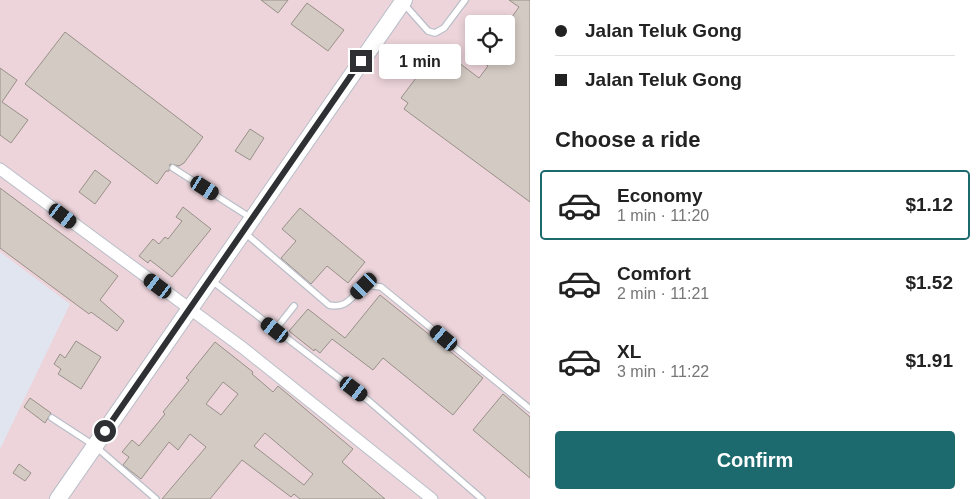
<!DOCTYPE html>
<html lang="en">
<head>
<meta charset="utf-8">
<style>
	:root { --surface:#fff; --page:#f6f6f6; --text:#222; --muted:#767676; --line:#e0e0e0; --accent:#1d6a6e }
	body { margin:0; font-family:Arial,sans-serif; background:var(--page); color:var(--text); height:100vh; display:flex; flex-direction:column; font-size:19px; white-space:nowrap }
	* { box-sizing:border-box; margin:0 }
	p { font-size:16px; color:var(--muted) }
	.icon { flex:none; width:28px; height:28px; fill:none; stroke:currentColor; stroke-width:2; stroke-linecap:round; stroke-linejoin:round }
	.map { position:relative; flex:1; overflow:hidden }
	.side { display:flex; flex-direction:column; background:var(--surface); width:450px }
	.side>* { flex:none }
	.guide { display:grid; align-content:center; height:110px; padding:0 25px; background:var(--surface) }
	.tools { position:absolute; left:465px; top:15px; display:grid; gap:10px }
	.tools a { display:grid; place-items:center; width:50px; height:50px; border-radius:5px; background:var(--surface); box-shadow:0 2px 8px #0003; font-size:25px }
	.end { position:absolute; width:22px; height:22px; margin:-11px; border:6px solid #2e3034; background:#fff; box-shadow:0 0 0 2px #fff }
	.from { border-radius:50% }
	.bubble { position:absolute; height:35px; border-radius:5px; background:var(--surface); box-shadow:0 2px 8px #0003; font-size:16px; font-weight:700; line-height:35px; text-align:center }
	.car { position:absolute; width:15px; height:30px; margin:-15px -8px; border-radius:6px; box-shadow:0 0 4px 1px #0007; background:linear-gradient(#222 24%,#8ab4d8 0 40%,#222 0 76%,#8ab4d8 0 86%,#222 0) }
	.guide b { display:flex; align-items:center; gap:18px; height:48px; font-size:19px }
	.guide b+b { border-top:1px solid var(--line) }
	.guide i { width:12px; height:12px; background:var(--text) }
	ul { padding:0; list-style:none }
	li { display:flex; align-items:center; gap:15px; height:70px; margin:0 10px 8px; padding:0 15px; border:2px solid transparent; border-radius:5px }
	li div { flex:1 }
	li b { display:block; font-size:19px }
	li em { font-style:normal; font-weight:700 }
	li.on { border-color:var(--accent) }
	li>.icon { width:45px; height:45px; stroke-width:1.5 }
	h2 { padding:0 25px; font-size:22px; line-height:60px }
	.primary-button { display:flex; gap:10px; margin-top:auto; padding:10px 25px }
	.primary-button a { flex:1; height:58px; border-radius:5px; background:var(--accent); color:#fff; font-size:20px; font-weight:700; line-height:58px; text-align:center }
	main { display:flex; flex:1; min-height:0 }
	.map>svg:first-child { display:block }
	.industrial { fill:#edd4db; fill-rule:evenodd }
	.building { fill:#d3cac3; stroke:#989089; fill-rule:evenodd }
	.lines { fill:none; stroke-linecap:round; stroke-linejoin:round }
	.lane-casing { stroke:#b9bec7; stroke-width:8 }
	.street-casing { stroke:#b9bec7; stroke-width:13 }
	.secondary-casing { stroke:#b9bec7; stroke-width:18 }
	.lane { stroke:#fff; stroke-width:5.5 }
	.street { stroke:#fff; stroke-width:11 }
	.secondary { stroke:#fff; stroke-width:16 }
	.route { stroke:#2e3034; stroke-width:6 }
</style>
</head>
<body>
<main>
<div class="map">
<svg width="530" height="499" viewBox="0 0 530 499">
	<rect width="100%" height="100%" fill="#e0e5ef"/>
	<!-- industrial -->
	<path class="industrial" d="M0,0h530v499h-530v-50l70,-145 -70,-52zM474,24h32v32h-32z"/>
	<!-- building -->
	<path class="building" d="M261,0h27l-10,13z
		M509,0h21v202l-126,-93 4,-6 -7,-5 33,-44 7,5 5,-6 33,25 9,-12 -7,-5 4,-5h21v-31l13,-18z
		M307,3l37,27 -16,21 -37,-27z
		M65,32l138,105 -19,26 -5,3 -9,-2 -1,7h-3l-9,13 -132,-100z
		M0,68l17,12 -15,22 26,18 -17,23 -11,-8z
		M250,129l14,9 -14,22 -15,-9z
		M95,170l16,12 -16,22 -16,-12z
		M0,188l118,88 -18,24 24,21 -7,10 -26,-19 -2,2 -89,-66z
		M183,207l28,22 -39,48 -22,-17 -2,3 -9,-7 14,-17 6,5 6,-7 3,2 14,-18 -6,-4z
		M300,208l65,54 -17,21 -21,-17 -16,18 -30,-26 15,-17 -14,-12z
		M380,295l103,83 -30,37 -70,-57 -10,12 -41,-31 -12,14 -5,-4 -1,2 -25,-20 19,-22 37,29z
		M76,341l25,16 -20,32 -23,-15 3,-5 -7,-5 6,-10 5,4z
		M215,342l38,30 -1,2 21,18 5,-6 75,63 -11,13 43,37h-85l-6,-5 -3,3 -49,-37 -32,39h-48l44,-52 -16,-13 -12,16 -9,-8 -28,37 -18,-14 6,-8 -7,-5 10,-12 7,6 26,-32 -2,-2 26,-32 -3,-2zM223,382l15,12 -17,21 -15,-11zM265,433l48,41 -9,11 -50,-39z
		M503,394l27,23v61l-57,-48z
		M30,398l21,15 -6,10 -21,-16z
		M19,464l12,9 -6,8 -12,-8z"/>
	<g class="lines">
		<!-- lane casing -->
		<g class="lane-casing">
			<path id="lane" d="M404,4l24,27 7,2 9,-5 21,-28
				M173,168l78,50
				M245,233l84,72c20,5 24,-13 38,-20l14,2 149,122
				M211,280l158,121 113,98
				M275,330l19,-24
				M52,418l43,28 61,53"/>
		</g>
		<!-- street casing -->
		<g class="street-casing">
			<path id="street" d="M0,169l243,179 189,151"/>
		</g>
		<!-- secondary casing -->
		<g class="secondary-casing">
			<path id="secondary" d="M58,499l346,-499"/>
		</g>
		<!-- lane -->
		<use href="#lane" class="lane"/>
		<!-- street -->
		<use href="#street" class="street"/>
		<!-- secondary -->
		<use href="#secondary" class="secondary"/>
	</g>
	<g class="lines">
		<!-- route -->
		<path class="route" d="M105,431l256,-370"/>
	</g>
</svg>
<div class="tools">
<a><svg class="icon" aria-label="locate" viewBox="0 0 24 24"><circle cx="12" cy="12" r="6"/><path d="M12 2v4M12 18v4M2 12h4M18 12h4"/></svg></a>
</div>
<i class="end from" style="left:105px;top:431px"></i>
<i class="end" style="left:361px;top:61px"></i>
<div class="bubble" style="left:379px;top:44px;width:82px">1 min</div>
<i class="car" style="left:205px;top:188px;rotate:123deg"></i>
<i class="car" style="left:63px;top:216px;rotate:127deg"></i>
<i class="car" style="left:158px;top:286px;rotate:307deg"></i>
<i class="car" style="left:364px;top:286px;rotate:225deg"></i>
<i class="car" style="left:275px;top:330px;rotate:308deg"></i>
<i class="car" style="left:444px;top:338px;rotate:310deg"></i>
<i class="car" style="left:354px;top:389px;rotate:127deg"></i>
</div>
<section class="side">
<div class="guide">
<b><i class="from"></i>Jalan Teluk Gong</b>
<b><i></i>Jalan Teluk Gong</b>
</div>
<h2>Choose a ride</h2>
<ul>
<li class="on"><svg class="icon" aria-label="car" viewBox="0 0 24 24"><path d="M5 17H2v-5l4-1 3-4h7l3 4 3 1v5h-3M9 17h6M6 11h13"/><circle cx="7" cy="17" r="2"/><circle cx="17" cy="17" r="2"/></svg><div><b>Economy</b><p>1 min · 11:20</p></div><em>$1.12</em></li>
<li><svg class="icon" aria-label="car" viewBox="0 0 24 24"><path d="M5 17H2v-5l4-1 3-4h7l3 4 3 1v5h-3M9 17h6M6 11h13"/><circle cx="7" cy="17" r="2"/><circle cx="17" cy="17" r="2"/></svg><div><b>Comfort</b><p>2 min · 11:21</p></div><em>$1.52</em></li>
<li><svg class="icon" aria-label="car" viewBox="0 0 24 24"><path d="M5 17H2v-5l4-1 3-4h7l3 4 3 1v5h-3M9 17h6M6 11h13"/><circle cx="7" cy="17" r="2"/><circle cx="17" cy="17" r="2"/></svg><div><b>XL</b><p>3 min · 11:22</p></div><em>$1.91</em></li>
</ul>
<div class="primary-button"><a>Confirm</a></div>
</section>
</main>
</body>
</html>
